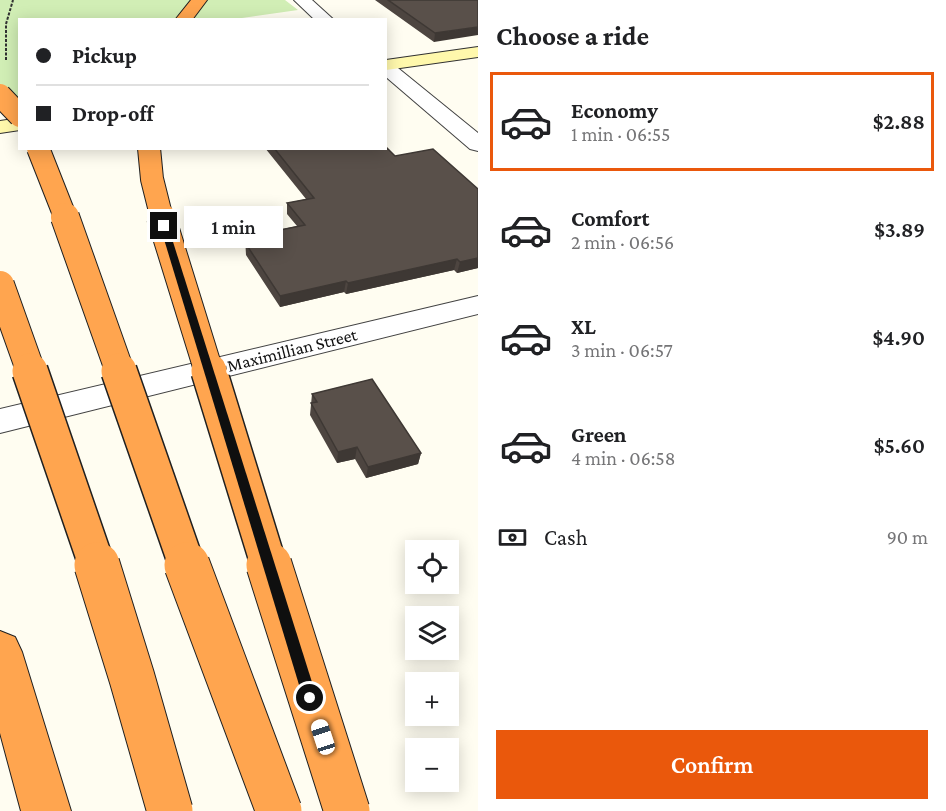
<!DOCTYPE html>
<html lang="en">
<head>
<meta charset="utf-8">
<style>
	:root { --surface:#fff; --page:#f2f2f2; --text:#202124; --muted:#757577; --line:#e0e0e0; --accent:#ea580c }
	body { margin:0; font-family:"Crimson Pro",serif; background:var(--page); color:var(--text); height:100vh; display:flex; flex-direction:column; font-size:22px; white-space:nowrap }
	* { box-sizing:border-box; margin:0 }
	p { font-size:20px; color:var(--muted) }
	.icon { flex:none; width:33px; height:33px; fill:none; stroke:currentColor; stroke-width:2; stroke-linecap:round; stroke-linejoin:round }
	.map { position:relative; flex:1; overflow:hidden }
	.details { display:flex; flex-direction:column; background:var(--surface); width:468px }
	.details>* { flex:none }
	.top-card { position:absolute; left:18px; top:18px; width:369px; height:132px; border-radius:0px; box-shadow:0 3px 15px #0003; display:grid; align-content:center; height:132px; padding:0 18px; background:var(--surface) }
	.controls { position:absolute; left:405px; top:540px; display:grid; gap:12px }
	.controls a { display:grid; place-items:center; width:54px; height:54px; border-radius:0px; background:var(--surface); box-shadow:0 3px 15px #0003; font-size:30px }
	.end { position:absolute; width:27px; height:27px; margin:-14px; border:8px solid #0f0f0f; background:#fff; box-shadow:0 0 0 3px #fff }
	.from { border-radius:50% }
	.bubble { position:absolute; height:42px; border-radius:0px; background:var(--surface); box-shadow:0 3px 15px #0003; font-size:20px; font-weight:600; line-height:42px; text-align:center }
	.car { position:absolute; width:18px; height:36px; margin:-18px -9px; border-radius:8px; box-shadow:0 0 4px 2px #0007; background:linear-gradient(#fff 24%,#345 0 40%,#fff 0 76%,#345 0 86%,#fff 0) }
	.top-card b { display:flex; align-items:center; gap:21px; height:57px; font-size:22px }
	.top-card b+b { border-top:2px solid var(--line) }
	.top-card i { width:15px; height:15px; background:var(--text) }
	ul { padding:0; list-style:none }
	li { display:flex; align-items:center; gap:18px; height:99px; margin:0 12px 9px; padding:0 6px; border:3px solid transparent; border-radius:0px }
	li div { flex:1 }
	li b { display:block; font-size:22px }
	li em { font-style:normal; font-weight:600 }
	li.current { border-color:var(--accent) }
	li>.icon { width:54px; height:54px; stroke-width:1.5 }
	h2 { padding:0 18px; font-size:27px; line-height:72px }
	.pay { display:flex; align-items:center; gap:15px; height:66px; padding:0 18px; font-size:22px }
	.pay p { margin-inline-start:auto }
	.action { display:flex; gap:12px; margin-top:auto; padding:12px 18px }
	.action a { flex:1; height:69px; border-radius:0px; background:var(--accent); color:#fff; font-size:24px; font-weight:600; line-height:69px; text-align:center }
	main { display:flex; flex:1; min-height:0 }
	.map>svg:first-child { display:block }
	.green { fill:#d1eeb5 }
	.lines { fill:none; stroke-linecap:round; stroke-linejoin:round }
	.minor-casing { stroke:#424242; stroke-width:2 }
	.tertiary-casing { stroke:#424242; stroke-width:2 }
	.secondary-casing { stroke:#313131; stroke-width:2 }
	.motorway-casing { stroke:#202020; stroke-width:2 }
	.path { stroke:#313131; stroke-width:2; stroke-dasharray:3 1.5; stroke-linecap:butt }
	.minor { fill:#fff; fill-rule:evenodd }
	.tertiary { fill:#fff; fill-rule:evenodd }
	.secondary { fill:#fff8ac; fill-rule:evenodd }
	.motorway { fill:#ffa54f; fill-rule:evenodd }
	.motorway-bridge-far4-casing { stroke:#202020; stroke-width:19; stroke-linecap:butt }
	.motorway-bridge-far3-casing { stroke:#202020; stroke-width:24; stroke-linecap:butt }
	.motorway-bridge-far2-casing { stroke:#202020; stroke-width:30; stroke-linecap:butt }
	.motorway-bridge-far1-casing { stroke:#202020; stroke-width:38; stroke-linecap:butt }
	.motorway-bridge-casing { stroke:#202020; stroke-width:47; stroke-linecap:butt }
	.motorway-bridge-far4 { stroke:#ffa54f; stroke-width:17 }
	.motorway-bridge-far3 { stroke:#ffa54f; stroke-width:22 }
	.motorway-bridge-far2 { stroke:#ffa54f; stroke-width:28 }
	.motorway-bridge-far1 { stroke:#ffa54f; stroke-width:35 }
	.motorway-bridge { stroke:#ffa54f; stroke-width:45 }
	.wall { fill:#4d4540 }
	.shaded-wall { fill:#3e3834 }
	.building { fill:#59504a; stroke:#3e3834; stroke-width:1.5 }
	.route { fill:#0f0f0f }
	.labels { text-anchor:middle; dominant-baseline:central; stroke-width:6; stroke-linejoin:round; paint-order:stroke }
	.street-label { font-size:18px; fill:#0f0f0f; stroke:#fff }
</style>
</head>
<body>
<main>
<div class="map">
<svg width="478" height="811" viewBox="0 0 478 811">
	<rect width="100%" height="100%" fill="#fffdf1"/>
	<!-- green -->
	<path class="green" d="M0,0h285l13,10 -70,10h-208l-1,79 -19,3z"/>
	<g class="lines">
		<!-- minor casing -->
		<g class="minor-casing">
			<path id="minor" d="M478,296v18l-478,119v-24z"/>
		</g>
		<!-- tertiary casing -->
		<g class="tertiary-casing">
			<path id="tertiary" d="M294,0h18l22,20h-19z
				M386,62l7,2 85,69v18l-8,-2 -84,-72z"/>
		</g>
		<!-- secondary casing -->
		<g class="secondary-casing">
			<path id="secondary" d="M478,47v10l-92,13v-10z
				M20,118v12l-20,3v-12z"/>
		</g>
		<!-- motorway casing -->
		<g class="motorway-casing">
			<path id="motorway" d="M191,0h16l-15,20h-17z
				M0,631l15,6 7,15 49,159h-50l-21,-78z"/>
		</g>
		<!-- path -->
		<path class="path" d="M6,60v-36l7,-24"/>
		<!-- minor -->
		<use href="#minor" class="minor"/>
		<!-- tertiary -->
		<use href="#tertiary" class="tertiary"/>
		<!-- secondary -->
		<use href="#secondary" class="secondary"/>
		<!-- motorway -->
		<use href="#motorway" class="motorway"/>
		<!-- motorway-bridge-far4 casing -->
		<g class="motorway-bridge-far4-casing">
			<path id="motorway-bridge-far4" d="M0,95l2,2"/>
		</g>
		<!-- motorway-bridge-far3 casing -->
		<g class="motorway-bridge-far3-casing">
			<path id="motorway-bridge-far3" d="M0,95l20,21
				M38,148l28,71
				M149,148l3,31 10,40"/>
		</g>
		<!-- motorway-bridge-far2 casing -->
		<g class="motorway-bridge-far2-casing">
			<path id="motorway-bridge-far2" d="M65,217l55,155
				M161,217l48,155
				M0,285l31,87"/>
		</g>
		<!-- motorway-bridge-far1 casing -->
		<g class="motorway-bridge-far1-casing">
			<path id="motorway-bridge-far1" d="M30,371l67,195
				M119,371l68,195
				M209,371l60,195"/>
		</g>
		<!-- motorway-bridge casing -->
		<g class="motorway-bridge-casing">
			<path id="motorway-bridge" d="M97,565l35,113 38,133
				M187,565l92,246
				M269,565l78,246"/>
		</g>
		<!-- motorway-bridge-far4 -->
		<use href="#motorway-bridge-far4" class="motorway-bridge-far4"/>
		<!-- motorway-bridge-far3 -->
		<use href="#motorway-bridge-far3" class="motorway-bridge-far3"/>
		<!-- motorway-bridge-far2 -->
		<use href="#motorway-bridge-far2" class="motorway-bridge-far2"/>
		<!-- motorway-bridge-far1 -->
		<use href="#motorway-bridge-far1" class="motorway-bridge-far1"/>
		<!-- motorway-bridge -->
		<use href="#motorway-bridge" class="motorway-bridge"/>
	</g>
	<!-- wall -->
	<path class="wall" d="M375,0h103l-44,42z
		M265,148h121l92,120 -21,5 -3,-3 -108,24 -2,-2 -64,15 -34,-52 -1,-18 52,-11 -10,-12v-11l19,-4z
		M312,394l109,59 -3,11 -52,14 -11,-19 -18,4 -27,-48z"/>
	<!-- shaded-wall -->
	<path class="shaded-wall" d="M478,27v8l-44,7 1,-9z
		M478,258v10l-21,5 3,-11z
		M457,259l-3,11 -108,24 2,-11z
		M346,281l-2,11 -64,15v-11z
		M357,447l-2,12 -18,4 1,-11z
		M421,453l-3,11 -52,14 2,-11z"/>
	<!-- building -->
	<path class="building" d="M388,0h90v27l-43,6z
		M386,147l9,9 38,-7 45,40v69l-18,4 -3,-3 -109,24 -2,-2 -66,15 -34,-52 4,-1 -5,-6 60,-12 -18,-22 27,-5 -40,-50h112z
		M372,379l49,74 -53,14 -11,-20 -19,5 -27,-49 6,-1 -5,-8z"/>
	<!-- route -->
	<path class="route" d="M164,224l4,2 149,472 -2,5 -5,2 -5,-2 -2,-5 -143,-472z"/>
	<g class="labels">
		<!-- street labels -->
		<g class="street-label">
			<text transform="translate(292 350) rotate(-14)">Maximillian Street</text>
		</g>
	</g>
</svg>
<div class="controls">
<a><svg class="icon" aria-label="locate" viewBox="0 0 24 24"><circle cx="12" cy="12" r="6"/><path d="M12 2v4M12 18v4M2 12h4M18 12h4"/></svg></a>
<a><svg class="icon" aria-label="layers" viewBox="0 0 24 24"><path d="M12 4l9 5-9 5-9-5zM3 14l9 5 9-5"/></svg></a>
<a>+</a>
<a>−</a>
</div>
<i class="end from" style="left:310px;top:698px"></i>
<i class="end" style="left:164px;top:226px"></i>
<div class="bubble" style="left:184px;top:206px;width:99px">1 min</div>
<i class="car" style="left:323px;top:737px;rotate:342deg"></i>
<div class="top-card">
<b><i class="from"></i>Pickup</b>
<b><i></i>Drop-off</b>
</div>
</div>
<section class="details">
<h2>Choose a ride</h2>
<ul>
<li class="current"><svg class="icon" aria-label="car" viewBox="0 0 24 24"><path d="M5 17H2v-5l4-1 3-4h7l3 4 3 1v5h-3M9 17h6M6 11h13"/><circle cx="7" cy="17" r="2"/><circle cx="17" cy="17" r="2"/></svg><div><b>Economy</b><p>1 min · 06:55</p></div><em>$2.88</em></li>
<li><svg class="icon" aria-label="car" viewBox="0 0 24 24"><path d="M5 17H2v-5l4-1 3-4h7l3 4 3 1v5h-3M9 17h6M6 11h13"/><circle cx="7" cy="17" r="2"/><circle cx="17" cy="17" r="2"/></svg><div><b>Comfort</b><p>2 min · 06:56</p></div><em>$3.89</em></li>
<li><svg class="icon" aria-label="car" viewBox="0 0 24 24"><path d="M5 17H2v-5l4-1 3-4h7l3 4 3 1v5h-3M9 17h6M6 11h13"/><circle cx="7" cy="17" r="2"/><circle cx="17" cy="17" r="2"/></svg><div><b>XL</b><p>3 min · 06:57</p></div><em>$4.90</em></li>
<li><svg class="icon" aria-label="car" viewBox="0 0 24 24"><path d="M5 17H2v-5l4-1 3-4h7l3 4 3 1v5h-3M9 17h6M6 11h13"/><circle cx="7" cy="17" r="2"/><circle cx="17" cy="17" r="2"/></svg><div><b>Green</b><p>4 min · 06:58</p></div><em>$5.60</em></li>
</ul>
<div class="pay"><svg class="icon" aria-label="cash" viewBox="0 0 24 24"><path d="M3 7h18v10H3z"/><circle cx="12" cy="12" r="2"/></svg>Cash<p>90 m</p></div>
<div class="action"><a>Confirm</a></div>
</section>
</main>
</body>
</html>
